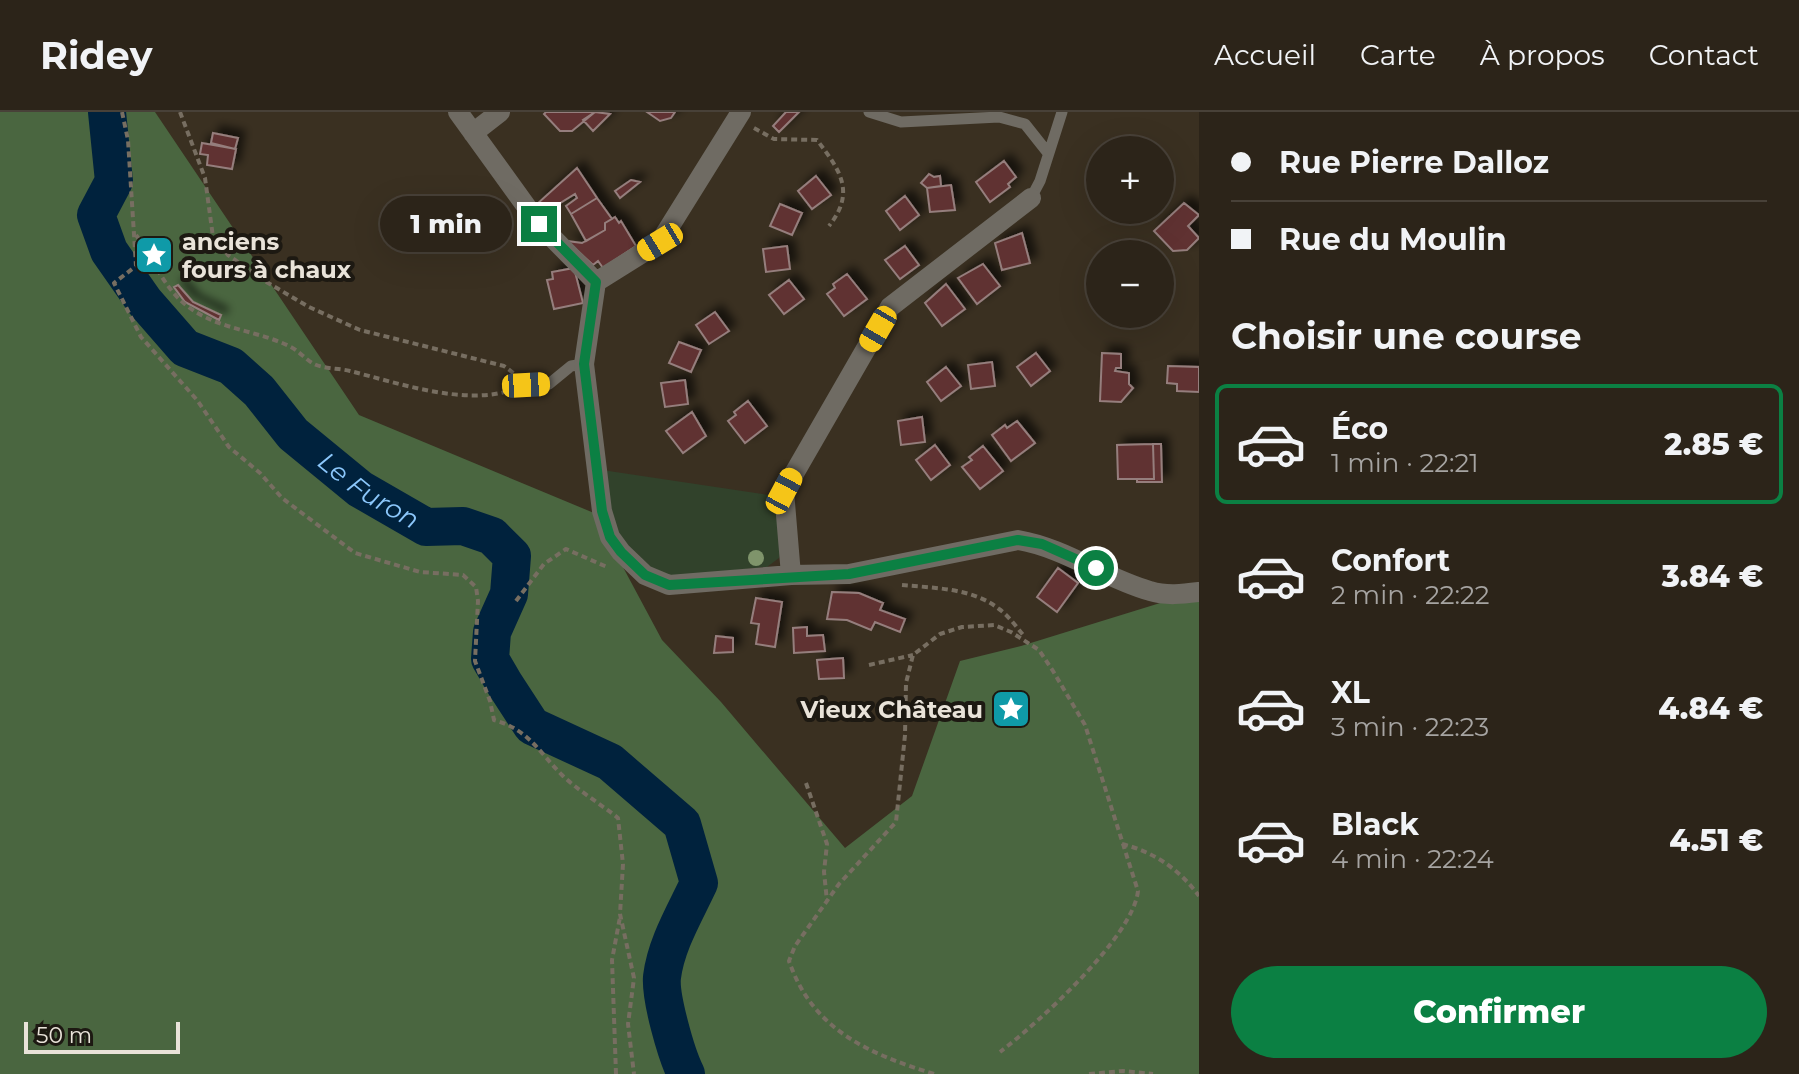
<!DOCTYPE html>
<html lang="fr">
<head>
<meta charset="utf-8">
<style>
	:root { --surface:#2c2419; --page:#383026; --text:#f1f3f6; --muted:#a6a4a2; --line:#484138; --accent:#0b8043 }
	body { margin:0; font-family:Montserrat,sans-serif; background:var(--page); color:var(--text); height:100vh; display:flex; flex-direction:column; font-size:30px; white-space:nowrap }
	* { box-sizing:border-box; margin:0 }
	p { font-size:26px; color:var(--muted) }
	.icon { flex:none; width:44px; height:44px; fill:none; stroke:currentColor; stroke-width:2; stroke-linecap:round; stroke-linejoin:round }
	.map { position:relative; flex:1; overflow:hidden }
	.side { display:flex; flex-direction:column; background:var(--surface); width:600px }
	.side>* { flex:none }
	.guide { display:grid; align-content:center; height:176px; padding:0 32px; background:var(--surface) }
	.controls { position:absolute; left:1086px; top:24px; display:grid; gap:16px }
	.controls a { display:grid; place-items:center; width:88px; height:88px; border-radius:50%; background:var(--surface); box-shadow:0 8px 32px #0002,0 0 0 2px var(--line); font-size:40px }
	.scale { position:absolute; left:24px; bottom:20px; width:156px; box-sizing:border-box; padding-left:8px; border:4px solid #e9e3d9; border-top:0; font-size:22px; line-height:28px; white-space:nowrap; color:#e9e3d9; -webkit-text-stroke:6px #1d1912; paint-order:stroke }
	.end { position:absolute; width:36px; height:36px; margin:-18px; border:10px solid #0b8043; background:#fff; box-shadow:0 0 0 4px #fff }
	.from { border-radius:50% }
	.bubble { position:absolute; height:56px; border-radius:28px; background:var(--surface); box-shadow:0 8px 32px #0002,0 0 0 2px var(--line); font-size:26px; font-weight:800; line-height:56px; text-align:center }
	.car { position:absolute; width:24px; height:48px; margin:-24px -12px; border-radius:10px; box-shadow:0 0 6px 2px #0007; background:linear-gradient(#f5c518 24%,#345 0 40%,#f5c518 0 76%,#345 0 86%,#f5c518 0) }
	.guide b { display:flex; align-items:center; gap:28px; height:76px; font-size:30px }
	.guide b+b { border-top:2px solid var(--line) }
	.guide i { width:20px; height:20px; background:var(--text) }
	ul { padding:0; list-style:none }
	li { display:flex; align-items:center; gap:24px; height:120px; margin:0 16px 12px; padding:0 16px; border:4px solid transparent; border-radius:12px }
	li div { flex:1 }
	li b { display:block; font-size:30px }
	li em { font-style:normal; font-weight:800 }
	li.active { border-color:var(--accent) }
	li>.icon { width:72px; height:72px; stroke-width:1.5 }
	h2 { padding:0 32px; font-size:36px; line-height:96px }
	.button { display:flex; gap:16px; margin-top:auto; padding:16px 32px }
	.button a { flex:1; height:92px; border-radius:48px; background:var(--accent); color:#fff; font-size:32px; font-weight:800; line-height:92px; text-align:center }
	header { display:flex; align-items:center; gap:48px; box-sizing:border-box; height:112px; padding:0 40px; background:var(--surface); border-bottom:2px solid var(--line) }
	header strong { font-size:38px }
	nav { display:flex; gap:44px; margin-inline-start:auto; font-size:28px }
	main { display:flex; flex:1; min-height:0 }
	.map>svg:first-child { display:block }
	.green { fill:#31422b }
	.forest { fill:#4a6640 }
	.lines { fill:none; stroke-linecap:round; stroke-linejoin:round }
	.stream { stroke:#00223d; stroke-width:6 }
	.river { stroke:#00223d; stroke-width:38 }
	.building { fill:#603230; stroke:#957e7d; stroke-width:2; filter:url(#shadow) }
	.path { stroke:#776e61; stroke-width:4; stroke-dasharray:6 4; stroke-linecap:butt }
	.service { stroke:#6f6b63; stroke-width:11 }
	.minor { stroke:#6f6b63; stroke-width:20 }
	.tree { fill:#7f946b }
	.route { stroke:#0b8043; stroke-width:10 }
	.labels { text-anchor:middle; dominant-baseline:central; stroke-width:8; stroke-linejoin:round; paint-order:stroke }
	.poi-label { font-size:24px; font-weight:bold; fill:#e9e3d9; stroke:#1d1912; text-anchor:start }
	.water-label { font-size:26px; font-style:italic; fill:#8bc7fb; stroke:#1d1912 }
</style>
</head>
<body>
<header>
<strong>Ridey</strong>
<nav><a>Accueil</a><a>Carte</a><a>À propos</a><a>Contact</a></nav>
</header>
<main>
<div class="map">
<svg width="1199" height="962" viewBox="0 0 1199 962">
	<defs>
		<filter id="shadow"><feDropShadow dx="7" dy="-7" stdDeviation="4" flood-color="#0009"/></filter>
	</defs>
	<rect width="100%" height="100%" fill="#3a3021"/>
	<!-- green -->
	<path class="green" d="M602,358l173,26 6,56 -2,6 -12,9 -93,9 -18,-2 -37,-34z"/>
	<!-- forest -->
	<path class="forest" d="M0,0h155l204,303 235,98 68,127 59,62 124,146 67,-52 48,-135 61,-15 178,-55v483h-1199z"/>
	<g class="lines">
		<!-- stream -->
		<path class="stream" d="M130,186l8,-6"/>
		<!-- river -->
		<path class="river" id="s1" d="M107,0l7,69 -18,34 13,36 35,50 41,47 46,18 28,25 34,43 67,55 66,38 37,-1 29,10 20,20 -3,38 -17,38 -2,27 14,24 28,43 78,36 72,62 17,59c-14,30 -33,61 -37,94 -2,20 14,77 24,97"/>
	</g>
	<!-- building -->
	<path class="building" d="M546,0h49l-23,19h-12l-16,-17z
		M595,0l15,2 -17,17 -10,-11z
		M647,0h28l-4,6 -11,3z
		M786,0h13l-20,20 -6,-6z
		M213,21l25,5 -3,11 -24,-6z
		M202,31l34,6 -4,20 -25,-4 1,-10 -8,-1z
		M1004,49l12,16 -8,7 2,3 -20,15 -14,-20z
		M577,56l20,30 -26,16 -5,-8 11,-8 -2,-4 -31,19 -7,-9z
		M929,62l5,3 6,-1 1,10 -14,2 -6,-5z
		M816,64l15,19 -19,14 -14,-18z
		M631,68l9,2 -20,16 -5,-7z
		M951,73l4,25 -25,2 -3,-24z
		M905,84l14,19 -19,15 -14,-19z
		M597,86l15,21 -7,4v7l-19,11 -15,-27z
		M1184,91l15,12 -11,11 11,12 -12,12 -14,1 -19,-20z
		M780,92l22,9 -10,22 -22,-9z
		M615,105l4,6 2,-2 15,25 -33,22 -5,-7 -5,4 -26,-24 15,2 23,-13v-7z
		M1022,121l8,30 -28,7 -7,-27z
		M787,134l3,23 -24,3 -3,-23z
		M905,134l14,19 -19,14 -15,-19z
		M983,152l17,22 -23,18 -19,-26z
		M574,156l9,35 -29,6 -7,-29 6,-1 -1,-7z
		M847,162l20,25 -23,17 -17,-22 8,-6 -2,-4z
		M789,168l15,19 -20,15 -15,-19z
		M946,172l19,25 -23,17 -17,-23z
		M178,173l15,17 28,13 -2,5 -34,-18 -11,-15z
		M715,200l14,19 -20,13 -13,-19z
		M679,230l22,8 -10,22 -22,-9z
		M1036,241l14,18 -19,15 -14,-19z
		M1102,241l19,1v14h-5l-1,3 14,2v11l4,4 -12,14 -21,-1z
		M992,250l3,24 -24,3 -3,-24z
		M1168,254l31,1v25l-22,-1v-7l-10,-1z
		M946,255l15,19 -20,15 -14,-19z
		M685,268l3,24 -23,3 -4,-24z
		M748,289l19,25 -22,17 -17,-22 8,-6 -2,-3z
		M692,300l14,24 -23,17 -17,-22z
		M922,305l3,25 -24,3 -3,-24z
		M1017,309l18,22 -24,18 -19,-26 13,-10 2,3z
		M1153,332h8l1,38h-25v-3h17z
		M1153,332l1,35h-36l-1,-34z
		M935,333l15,20 -19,15 -15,-20z
		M983,334l20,25 -23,18 -18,-22 10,-7 -3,-3z
		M1058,456l20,15 -21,29 -20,-15z
		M832,480l27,1 24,10 -3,7 25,9 -5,13 -25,-10 -4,8 -24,-10 -20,-1z
		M756,486l26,4 -7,45 -19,-3 3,-20 -8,-1z
		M807,515v9l16,-1 2,16 -31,2 -1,-25z
		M716,524l17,2v14l-19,1z
		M843,546l1,20 -25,1 -2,-19z"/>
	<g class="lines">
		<!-- path -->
		<path class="path" d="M122,0l6,28 8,126 -22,17 27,54 56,63 32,47 31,26 22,25 73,55 65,19 43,3 13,12 2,14 -3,60 15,40 4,19c35,10 44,31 68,55 14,14 40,30 56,43l5,46 -3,50 14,64 -6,46 6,50
			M180,0l25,66 8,59 15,18 35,25 46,27 51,23 144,36 12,9
			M754,16l20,11 43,1c23,30 39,52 12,86
			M136,123c16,22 28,53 50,70 29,24 70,25 103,41 9,4 16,13 25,18 10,5 24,4 36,7 48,12 114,35 162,19
			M902,473c32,3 71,3 97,24 10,7 18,19 26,28
			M516,489l28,-37 22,-15 41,18
			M869,553l44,-10
			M806,671l21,61 -3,28 3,29
			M1122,732c32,8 57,25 77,52
			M616,962l-4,-114 8,-43
			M934,962c-64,-20 -121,-43 -145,-113l6,-15 44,-62 57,-62 9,-87 1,-52 7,-28 27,-21 22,-7 32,-2 17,7 28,18 14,21 32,54 53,166c-5,46 -100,132 -138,161
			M1089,962l34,-3 30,3"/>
		<!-- service -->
		<path class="service" d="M869,0l32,10 98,-5 26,7 23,29
			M1031,86l9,-17 22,-69
			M526,273l23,-1 22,-18 13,-2"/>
		<!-- minor -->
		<path class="minor" d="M458,0l81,112 57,58
			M473,21l27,-21
			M596,170l-12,82 18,147 8,26 11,15 24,23 24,10 122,-10 58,-1 169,-34c47,8 86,38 132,51 16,5 33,3 49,1
			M596,170l64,-40 81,-130
			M791,463l-7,-84 106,-184 141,-109"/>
	</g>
	<!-- trees -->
	<circle class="tree" cx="756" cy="446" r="8"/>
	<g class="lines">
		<!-- route -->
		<path class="route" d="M539,112l57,58 -12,82 18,147 8,26 11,15 24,23 24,10 180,-11 169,-34 24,4 54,24"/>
	</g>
	<!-- icons -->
	<defs>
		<g id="sight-square" transform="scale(2)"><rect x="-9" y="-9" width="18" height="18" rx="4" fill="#0f9aa8" stroke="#1d1912"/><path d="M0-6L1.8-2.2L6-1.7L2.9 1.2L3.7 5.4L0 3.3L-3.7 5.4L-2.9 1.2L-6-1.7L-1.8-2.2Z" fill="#fff"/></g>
	</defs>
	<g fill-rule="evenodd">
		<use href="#sight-square" x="154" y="143"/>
		<use href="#sight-square" x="1011" y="597"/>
	</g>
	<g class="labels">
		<!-- poi labels -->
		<g class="poi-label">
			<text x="182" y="129">anciens<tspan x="182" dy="28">fours à chaux</tspan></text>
			<text x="983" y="597" text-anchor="end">Vieux Château</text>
		</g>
		<!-- water labels -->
		<g class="water-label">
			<text stroke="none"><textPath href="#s1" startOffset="506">Le Furon</textPath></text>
		</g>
	</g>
</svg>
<div class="controls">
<a>+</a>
<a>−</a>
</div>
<div class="scale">50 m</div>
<i class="end from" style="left:1096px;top:456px"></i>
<i class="end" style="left:539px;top:112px"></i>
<div class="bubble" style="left:380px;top:84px;width:132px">1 min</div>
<i class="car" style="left:660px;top:130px;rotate:239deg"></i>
<i class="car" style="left:878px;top:217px;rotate:210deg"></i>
<i class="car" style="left:526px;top:273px;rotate:87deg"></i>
<i class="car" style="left:784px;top:379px;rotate:28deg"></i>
</div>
<section class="side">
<div class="guide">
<b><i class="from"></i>Rue Pierre Dalloz</b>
<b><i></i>Rue du Moulin</b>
</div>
<h2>Choisir une course</h2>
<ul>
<li class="active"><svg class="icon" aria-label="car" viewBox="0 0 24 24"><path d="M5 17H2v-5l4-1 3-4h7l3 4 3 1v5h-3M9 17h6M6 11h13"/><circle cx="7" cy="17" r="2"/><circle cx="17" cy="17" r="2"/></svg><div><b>Éco</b><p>1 min · 22:21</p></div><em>2.85 €</em></li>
<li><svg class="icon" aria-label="car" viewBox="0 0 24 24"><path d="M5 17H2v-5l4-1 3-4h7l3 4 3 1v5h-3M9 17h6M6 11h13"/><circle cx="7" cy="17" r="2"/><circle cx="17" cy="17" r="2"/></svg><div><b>Confort</b><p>2 min · 22:22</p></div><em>3.84 €</em></li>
<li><svg class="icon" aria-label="car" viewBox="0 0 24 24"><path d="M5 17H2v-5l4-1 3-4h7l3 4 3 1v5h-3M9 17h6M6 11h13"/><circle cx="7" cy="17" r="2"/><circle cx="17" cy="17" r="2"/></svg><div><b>XL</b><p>3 min · 22:23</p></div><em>4.84 €</em></li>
<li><svg class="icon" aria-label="car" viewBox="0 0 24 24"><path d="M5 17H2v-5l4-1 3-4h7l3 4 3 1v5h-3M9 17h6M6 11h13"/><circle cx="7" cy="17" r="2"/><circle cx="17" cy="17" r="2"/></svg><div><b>Black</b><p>4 min · 22:24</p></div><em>4.51 €</em></li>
</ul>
<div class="button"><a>Confirmer</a></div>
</section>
</main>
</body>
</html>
